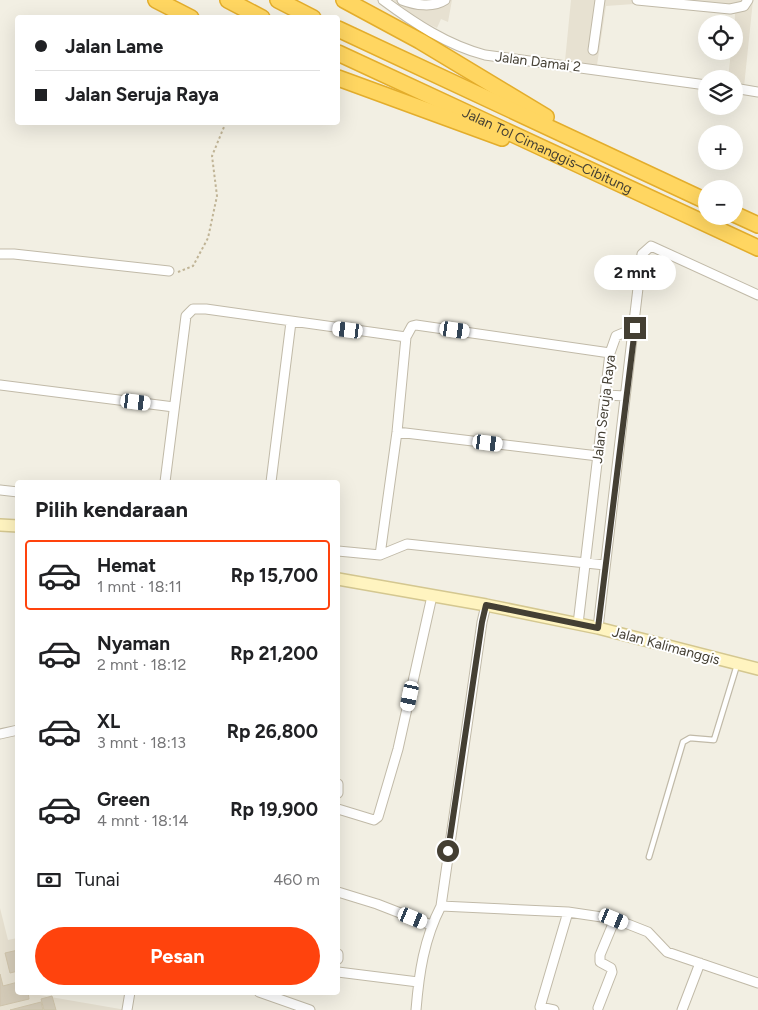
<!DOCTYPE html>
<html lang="id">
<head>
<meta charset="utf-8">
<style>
	:root { --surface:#fff; --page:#f6f6f6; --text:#202124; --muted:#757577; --line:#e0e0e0; --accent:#ff430d }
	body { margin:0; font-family:Figtree,sans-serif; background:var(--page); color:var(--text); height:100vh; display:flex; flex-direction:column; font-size:19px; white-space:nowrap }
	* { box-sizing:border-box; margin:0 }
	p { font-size:16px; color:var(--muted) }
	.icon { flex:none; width:28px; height:28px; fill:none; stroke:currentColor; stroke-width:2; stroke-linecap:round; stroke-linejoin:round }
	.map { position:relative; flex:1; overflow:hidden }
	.side { position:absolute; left:15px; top:480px; width:325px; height:515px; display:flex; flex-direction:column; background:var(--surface); border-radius:5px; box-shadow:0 5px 20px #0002 }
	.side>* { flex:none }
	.banner { position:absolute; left:15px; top:15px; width:325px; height:110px; border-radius:5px; box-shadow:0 5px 20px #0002; display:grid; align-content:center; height:110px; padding:0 20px; background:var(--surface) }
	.tools { position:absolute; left:698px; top:15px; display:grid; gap:10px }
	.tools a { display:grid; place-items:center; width:45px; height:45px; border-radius:50%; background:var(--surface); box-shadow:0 5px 20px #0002; font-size:25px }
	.end { position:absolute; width:22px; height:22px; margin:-11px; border:6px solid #443f33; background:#fff; box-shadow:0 0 0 2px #fff }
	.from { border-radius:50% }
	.bubble { position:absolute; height:35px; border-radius:18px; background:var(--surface); box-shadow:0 5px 20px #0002; font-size:16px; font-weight:700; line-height:35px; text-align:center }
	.car { position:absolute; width:15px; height:30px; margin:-15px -8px; border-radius:6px; box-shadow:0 0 4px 1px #0007; background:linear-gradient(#fff 24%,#345 0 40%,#fff 0 76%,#345 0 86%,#fff 0) }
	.banner b { display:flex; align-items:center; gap:18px; height:48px; font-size:19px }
	.banner b+b { border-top:1px solid var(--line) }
	.banner i { width:12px; height:12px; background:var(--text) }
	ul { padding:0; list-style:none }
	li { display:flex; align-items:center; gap:15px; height:70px; margin:0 10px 8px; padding:0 10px; border:2px solid transparent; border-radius:5px }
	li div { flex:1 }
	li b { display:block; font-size:19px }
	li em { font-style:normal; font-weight:700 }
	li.active { border-color:var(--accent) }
	li>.icon { width:45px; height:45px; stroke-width:1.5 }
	h2 { padding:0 20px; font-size:22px; line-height:60px }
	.pay { display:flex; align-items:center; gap:12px; height:55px; padding:0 20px; font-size:19px }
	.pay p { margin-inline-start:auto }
	.action { display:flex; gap:10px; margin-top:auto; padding:10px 20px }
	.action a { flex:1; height:58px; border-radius:30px; background:var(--accent); color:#fff; font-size:20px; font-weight:700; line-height:58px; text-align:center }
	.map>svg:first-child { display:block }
	.residential { fill:#e7e1d1 }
	.building { fill:#d4cbb8; stroke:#cfc4ab }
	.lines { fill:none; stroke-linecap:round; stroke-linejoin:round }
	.lane-casing { stroke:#c1baa8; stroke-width:7 }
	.street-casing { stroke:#c1baa8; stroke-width:11 }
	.secondary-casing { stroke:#d4c790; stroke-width:14 }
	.highway-casing { stroke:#e3ad2c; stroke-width:18 }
	.path { stroke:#c0b496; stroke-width:2; stroke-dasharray:2.5 2.5; stroke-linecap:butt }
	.lane { stroke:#fff; stroke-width:4.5 }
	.street { stroke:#fff; stroke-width:9 }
	.secondary { stroke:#fff4c0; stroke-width:11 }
	.highway { stroke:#ffd661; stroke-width:15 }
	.route { stroke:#443f33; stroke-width:6 }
	.labels { text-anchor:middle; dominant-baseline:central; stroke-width:4; stroke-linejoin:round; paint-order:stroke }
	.street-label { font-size:14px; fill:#443f33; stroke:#fff }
</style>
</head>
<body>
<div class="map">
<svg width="758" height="1010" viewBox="0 0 758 1010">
	<rect width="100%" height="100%" fill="#f2efe3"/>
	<!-- residential -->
	<path class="residential" d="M393,0h59l-4,22 -7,-3 -4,9 -18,-8z
		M571,0h182l-9,87 -10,-2v-6h-6l3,-28h3l1,-37 -101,-10 -28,2 -9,59 -32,-4z
		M0,908l8,32 9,-2 1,54 21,1v2l87,15h-126z"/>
	<!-- building -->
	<path class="building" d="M18,950v21l-8,2 -5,-20z
		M0,974l3,12 15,-4v10h10l1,7 -29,7z
		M52,996l4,14h-12l-3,-11z
		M41,1002l2,8h-33z"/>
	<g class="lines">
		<!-- lane casing -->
		<g class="lane-casing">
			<path id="lane" d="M649,857l34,-115 7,-4 24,2 23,-75"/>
		</g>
		<!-- street casing -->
		<g class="street-casing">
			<path id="street" d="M383,0c31,23 64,45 102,55l221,30
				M402,0c13,5 31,8 43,0
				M637,0l93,9 14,-3 4,-6
				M593,50l7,-50
				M734,88l24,4
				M0,254h14l155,17
				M0,385l174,22
				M606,395l19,1
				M397,432l201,24
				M165,482l21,-166 7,-7h13l200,28
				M271,482l20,-160
				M0,490l18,2
				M338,551l42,4 27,-11 198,21
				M380,555l17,-123 9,-95 6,-11 4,-1 194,28
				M578,624l32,-271 6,-17 19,-8
				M598,628l44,-374 9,-8 107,49
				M0,734l18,-4
				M338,784v9
				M338,809l36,11 4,-3 20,-68 34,-153
				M338,892l39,12 54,21
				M441,906l127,6 47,7 33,13 19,20 91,31
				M338,954v5
				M338,972l80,10
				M259,992l51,18
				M598,1008l14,-36 -1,-4 -11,-6v-7l15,-36
				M127,1010l3,-18
				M416,1010c3,-37 8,-71 25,-104l41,-284 4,-17
				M554,1010l-14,-3 28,-95
				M682,1010l18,-47"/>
		</g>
		<!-- secondary casing -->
		<g class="secondary-casing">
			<path id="secondary" d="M0,525l18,1
				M338,579l148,26 112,23 160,41"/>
		</g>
		<!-- highway casing -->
		<g class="highway-casing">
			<g id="highway">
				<path d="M156,0l35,18"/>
				<path d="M228,0l34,18"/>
				<path d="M278,0l35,18"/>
				<path d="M344,0l76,41 126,76"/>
				<path d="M338,29l368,172"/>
				<path id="s1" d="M338,53l420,195"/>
				<path d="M338,78l164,60"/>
				<path d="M734,214l24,11"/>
			</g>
		</g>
		<!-- path -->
		<path class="path" d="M178,272l15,-6 15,-28 9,-42 -5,-40 14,-34"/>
		<!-- lane -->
		<use href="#lane" class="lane"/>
		<!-- street -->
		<use href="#street" class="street"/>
		<!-- secondary -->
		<use href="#secondary" class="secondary"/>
		<!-- highway -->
		<use href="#highway" class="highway"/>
	</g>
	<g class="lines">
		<!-- route -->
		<path class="route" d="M448,851l34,-229 4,-17 112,23 37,-300"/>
	</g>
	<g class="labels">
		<!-- street labels -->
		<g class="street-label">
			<text transform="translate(538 62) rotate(7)">Jalan Damai 2</text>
			<text stroke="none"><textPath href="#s1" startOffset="231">Jalan Tol Cimanggis–Cibitung</textPath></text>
			<text transform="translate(604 409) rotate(-83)">Jalan Seruja Raya</text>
			<text transform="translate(666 646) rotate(15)">Jalan Kalimanggis</text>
		</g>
	</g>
</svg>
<div class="tools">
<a><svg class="icon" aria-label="locate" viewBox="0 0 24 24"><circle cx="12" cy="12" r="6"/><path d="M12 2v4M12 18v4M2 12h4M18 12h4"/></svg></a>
<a><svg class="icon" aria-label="layers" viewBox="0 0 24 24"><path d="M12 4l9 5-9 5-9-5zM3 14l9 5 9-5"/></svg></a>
<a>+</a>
<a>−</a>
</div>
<i class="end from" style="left:448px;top:851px"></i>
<i class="end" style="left:635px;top:328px"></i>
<div class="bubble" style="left:594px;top:255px;width:82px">2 mnt</div>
<i class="car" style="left:348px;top:330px;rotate:277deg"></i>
<i class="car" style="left:455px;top:330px;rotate:98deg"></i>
<i class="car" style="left:136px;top:402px;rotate:97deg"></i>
<i class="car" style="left:488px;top:443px;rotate:97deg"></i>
<i class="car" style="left:410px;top:696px;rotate:192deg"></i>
<i class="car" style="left:413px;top:918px;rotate:112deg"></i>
<i class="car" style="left:614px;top:919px;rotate:112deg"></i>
<div class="banner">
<b><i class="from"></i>Jalan Lame</b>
<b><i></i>Jalan Seruja Raya</b>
</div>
<section class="side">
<h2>Pilih kendaraan</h2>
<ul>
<li class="active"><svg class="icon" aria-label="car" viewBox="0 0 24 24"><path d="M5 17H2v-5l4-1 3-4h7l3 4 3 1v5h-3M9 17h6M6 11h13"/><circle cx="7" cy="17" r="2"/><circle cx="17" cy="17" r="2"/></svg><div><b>Hemat</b><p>1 mnt · 18:11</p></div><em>Rp 15,700</em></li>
<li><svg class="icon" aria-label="car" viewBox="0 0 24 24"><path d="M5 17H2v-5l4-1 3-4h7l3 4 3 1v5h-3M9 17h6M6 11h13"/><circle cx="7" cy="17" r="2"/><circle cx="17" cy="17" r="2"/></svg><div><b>Nyaman</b><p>2 mnt · 18:12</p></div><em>Rp 21,200</em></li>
<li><svg class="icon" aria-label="car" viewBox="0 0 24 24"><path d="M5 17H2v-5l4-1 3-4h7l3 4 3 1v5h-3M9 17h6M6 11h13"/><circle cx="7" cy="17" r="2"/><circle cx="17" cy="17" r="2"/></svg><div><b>XL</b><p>3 mnt · 18:13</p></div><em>Rp 26,800</em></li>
<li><svg class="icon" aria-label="car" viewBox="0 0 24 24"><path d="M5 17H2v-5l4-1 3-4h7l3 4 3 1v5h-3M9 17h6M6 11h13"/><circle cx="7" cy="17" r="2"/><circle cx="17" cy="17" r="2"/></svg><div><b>Green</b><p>4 mnt · 18:14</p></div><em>Rp 19,900</em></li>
</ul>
<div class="pay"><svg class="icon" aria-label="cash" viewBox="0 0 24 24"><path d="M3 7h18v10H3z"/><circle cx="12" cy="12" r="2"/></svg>Tunai<p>460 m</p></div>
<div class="action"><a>Pesan</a></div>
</section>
</div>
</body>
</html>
